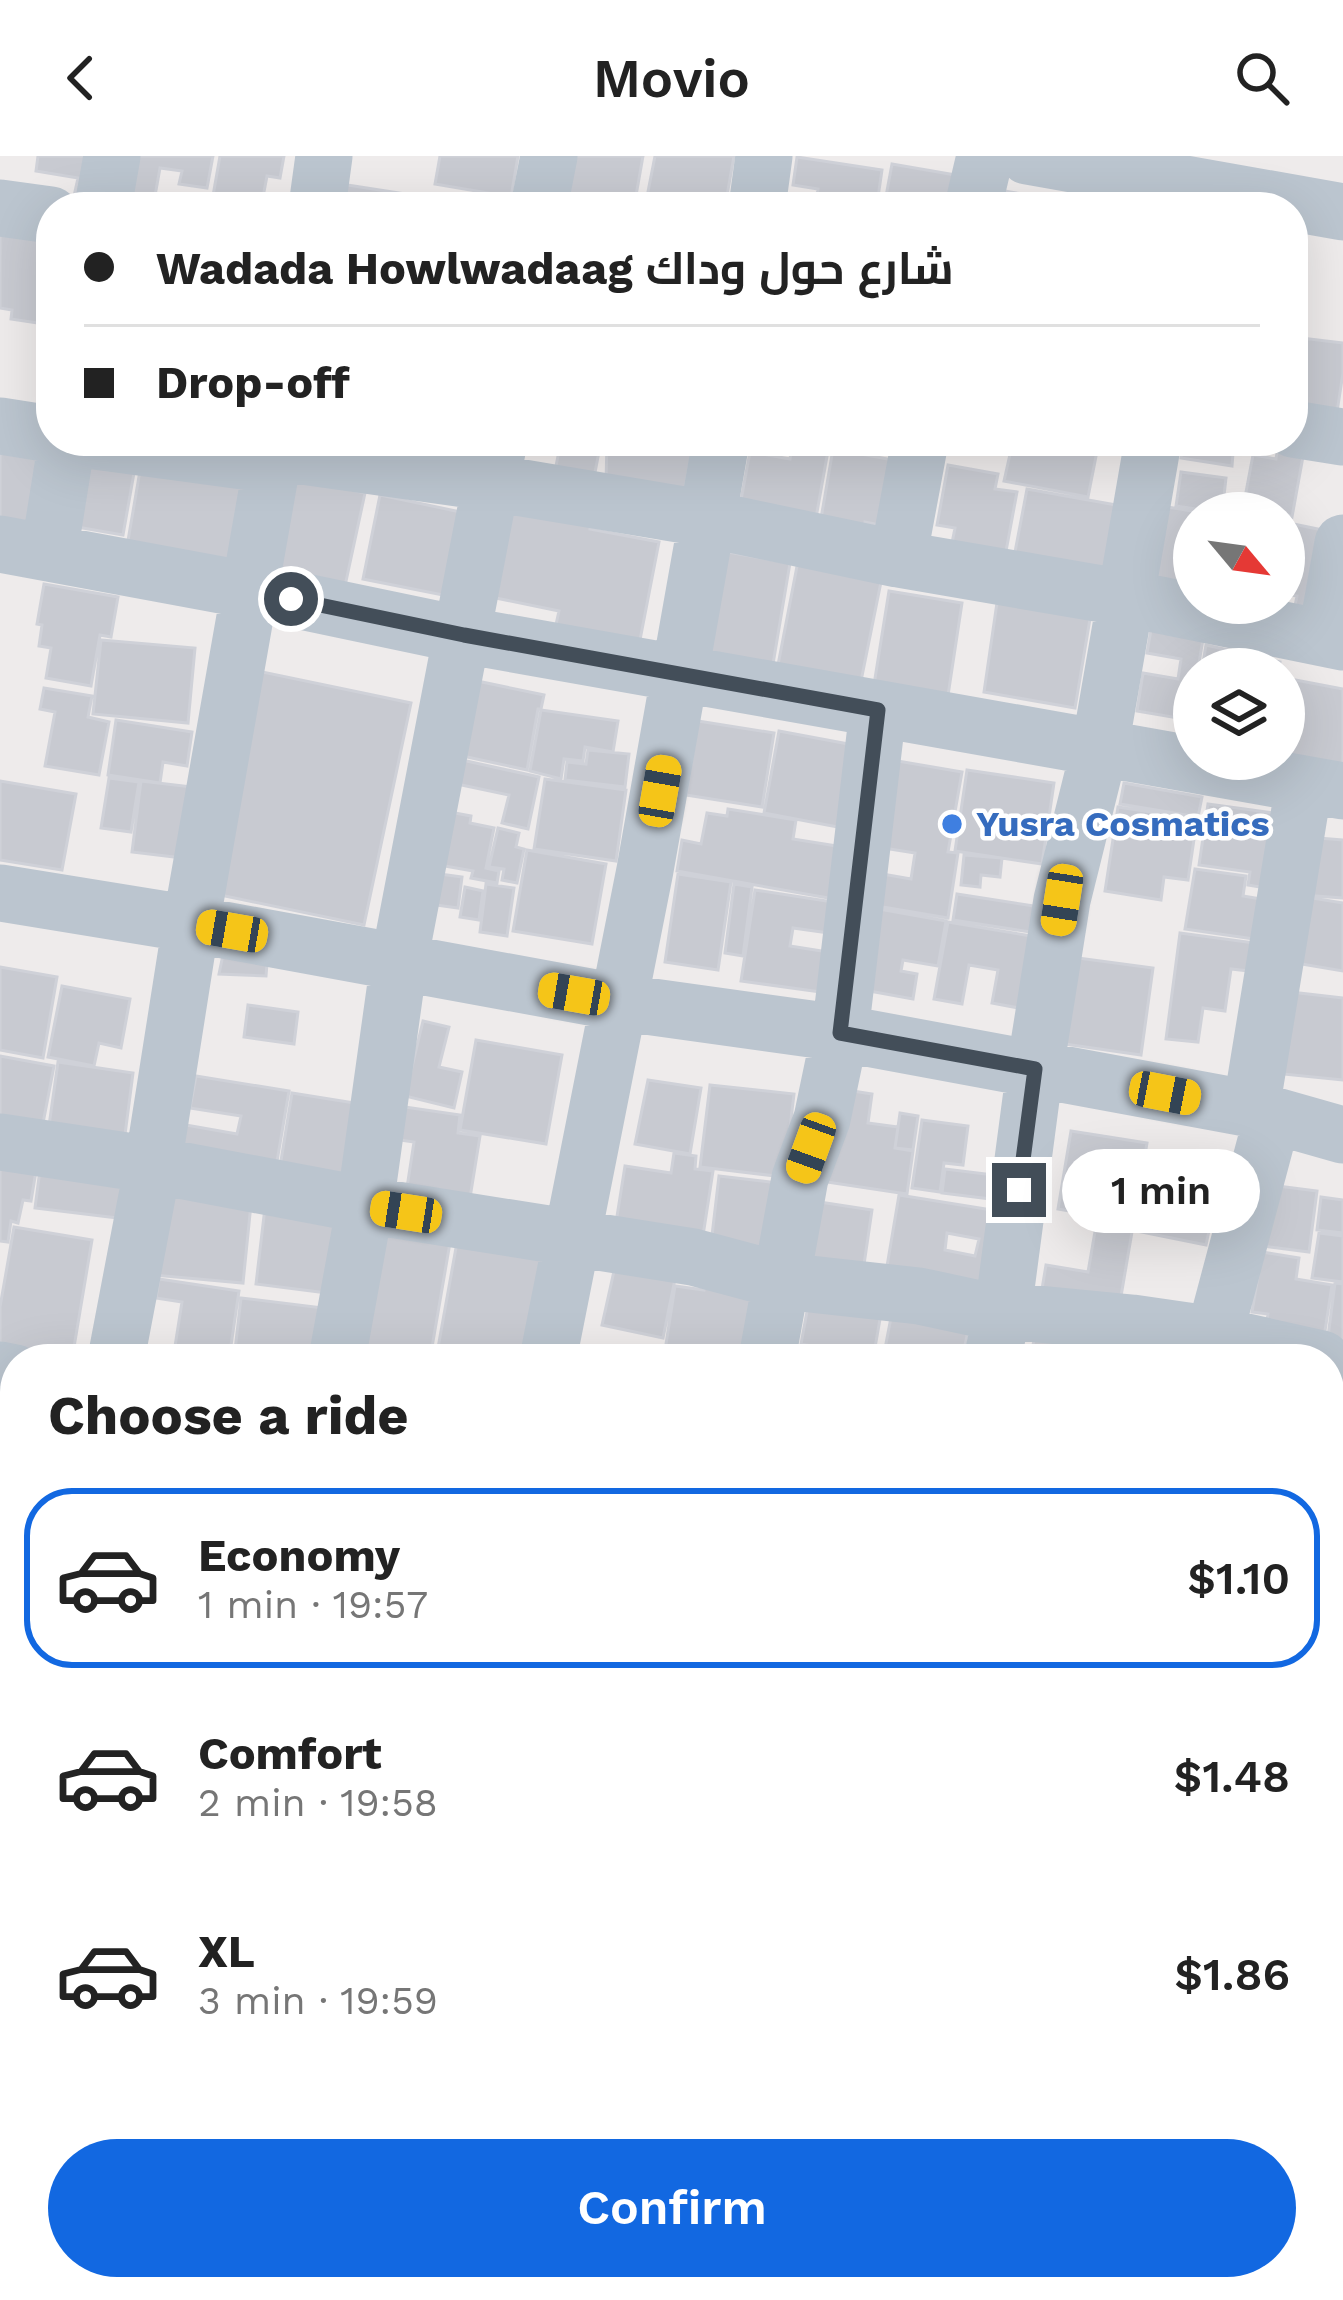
<!DOCTYPE html>
<html lang="en">
<head>
<meta charset="utf-8">
<style>
	:root { --surface:#fff; --page:#f6f6f6; --text:#222; --muted:#767676; --line:#e0e0e0; --accent:#1268e1 }
	body { margin:0; font-family:"Work Sans",Cairo,sans-serif; background:var(--page); color:var(--text); height:100vh; display:flex; flex-direction:column; font-size:45px; white-space:nowrap }
	* { box-sizing:border-box; margin:0 }
	p { font-size:39px; color:var(--muted) }
	.icon { flex:none; width:66px; height:66px; fill:none; stroke:currentColor; stroke-width:2; stroke-linecap:round; stroke-linejoin:round }
	.map { position:relative; flex:1; overflow:hidden }
	.side { position:absolute; left:0px; top:1188px; width:1344px; height:957px; display:flex; flex-direction:column; background:var(--surface); border-radius:48px 48px 0 0; box-shadow:0 12px 48px #0002 }
	.side>* { flex:none }
	.hud { position:absolute; left:36px; top:36px; width:1272px; height:264px; border-radius:48px; box-shadow:0 12px 48px #0002; display:grid; align-content:center; height:264px; padding:0 48px; background:var(--surface) }
	.needle { width:78px; rotate:119deg }
	.buttons { position:absolute; left:1173px; top:336px; display:grid; gap:24px }
	.buttons a { display:grid; place-items:center; width:132px; height:132px; border-radius:50%; background:var(--surface); box-shadow:0 12px 48px #0002; font-size:60px }
	.end { position:absolute; width:54px; height:54px; margin:-27px; border:15px solid #434e59; background:#fff; box-shadow:0 0 0 6px #fff }
	.from { border-radius:50% }
	.bubble { position:absolute; height:84px; border-radius:42px; background:var(--surface); box-shadow:0 12px 48px #0002; font-size:39px; font-weight:600; line-height:84px; text-align:center }
	.car { position:absolute; width:36px; height:72px; margin:-36px -18px; border-radius:15px; box-shadow:0 0 9px 3px #0007; background:linear-gradient(#f5c518 24%,#345 0 40%,#f5c518 0 76%,#345 0 86%,#f5c518 0) }
	.hud b { display:flex; align-items:center; gap:42px; height:114px; font-size:45px }
	.hud b+b { border-top:3px solid var(--line) }
	.hud i { width:30px; height:30px; background:var(--text) }
	ul { padding:0; list-style:none }
	li { display:flex; align-items:center; gap:36px; height:180px; margin:0 24px 18px; padding:0 24px; border:6px solid transparent; border-radius:48px }
	li div { flex:1 }
	li b { display:block; font-size:45px }
	li em { font-style:normal; font-weight:600 }
	li.selected { border-color:var(--accent) }
	li>.icon { width:108px; height:108px; stroke-width:1.5 }
	h2 { padding:0 48px; font-size:54px; line-height:144px }
	.primary-button { display:flex; gap:24px; margin-top:auto; padding:24px 48px }
	.primary-button a { flex:1; height:138px; border-radius:72px; background:var(--accent); color:#fff; font-size:48px; font-weight:600; line-height:138px; text-align:center }
	header { display:flex; justify-content:space-between; align-items:center; height:156px; padding:0 48px; background:var(--surface); font-size:54px; font-weight:600 }
	.map>svg:first-child { display:block }
	.building { fill:#c8cad1; stroke:#cfd1d8; stroke-width:3; fill-rule:evenodd }
	.lines { fill:none; stroke-linecap:round; stroke-linejoin:round }
	.minor { stroke:#bbc5cf; stroke-width:57 }
	.major { stroke:#a9bacc; stroke-width:66 }
	.route { stroke:#434e59; stroke-width:15 }
	.shop-dot { fill:#3f7fe0; stroke:#fff; stroke-width:4.5 }
	.labels { text-anchor:middle; dominant-baseline:central; stroke-width:9; stroke-linejoin:round; paint-order:stroke }
	.shop-label { font-size:36px; font-weight:bold; fill:#366cbe; stroke:#fff; text-anchor:start }
</style>
</head>
<body>
<header><svg class="icon" aria-label="back" viewBox="0 0 24 24"><path d="M15 5l-7 7 7 7"/></svg>Movio<svg class="icon" aria-label="search" viewBox="0 0 24 24"><circle cx="10" cy="10" r="6"/><path d="M15 15l6 6"/></svg></header>
<div class="map">
<svg width="1343" height="2144" viewBox="0 0 1343 2144">
	<rect width="100%" height="100%" fill="#eeebeb"/>
	<!-- building -->
	<path class="building" d="M38,0h64l-7,44 -21,-4 4,-18 -42,-7z
		M130,0h83l-6,32 -28,-4 3,-13 -22,-3 -7,39h-23z
		M220,0h64l-4,22 -13,-2 -4,21 10,2 -1,8h-61z
		M440,0h78l-7,41 -76,-13z
		M564,0h79l-9,51h-36l-42,-7z
		M655,0h79l-9,51h-80z
		M797,1l85,13 -5,34 -60,-8 1,-7 -25,-4z
		M892,8l75,13 -6,30h-77z
		M341,28l71,11 -2,12h-73z
		M987,32l53,9 -2,10h-54z
		M0,74l51,9v86l-40,-6 1,-9 -12,-2z
		M1293,181l50,6v30l-8,52 -42,-7z
		M1306,284l-14,77 -8,-4 -41,-5 10,-53 23,4 3,-18z
		M532,285h69l-8,42 -39,-7 6,-30z
		M607,285h87l-11,58 -77,-15z
		M793,285l36,4 -15,84 -76,-13 12,-64 40,7z
		M829,285h80l-3,16 -77,-14z
		M1013,285h86l-11,56 -84,-16z
		M1183,285h51l-2,25 -51,-8z
		M0,290l58,10 -13,77 -45,-8z
		M91,291l46,9 -14,79 -46,-8z
		M833,293l77,14 -30,62 -15,-3 -2,16 -44,-8z
		M142,303l106,19 -18,99 -105,-19z
		M948,309l50,9 -3,15 22,3 -13,70 -52,-19 3,-15 -18,-3z
		M1181,316l45,6 -4,35 -46,-7z
		M287,319l78,18 -20,93 -76,-21z
		M1027,333l89,16 -14,75 -91,-7z
		M380,339l90,19 -17,83 -90,-18z
		M1161,350l44,7h-11v90l-49,-8z
		M513,351l78,14 -1,8 69,13 -20,103 -84,-16 4,-18 -63,-13z
		M1284,366l48,10 -18,87 -21,-4 4,-19 -13,-2z
		M717,394l73,13 -17,101 -74,-13z
		M798,405l84,16 -21,104 -83,-16z
		M44,428l74,13 -7,40 -11,-2 -9,51 -45,-8 5,-30 -12,-2 3,-21 -5,-1z
		M999,433l94,12 -18,107 -91,-16z
		M889,435l73,12 -15,99 -74,-11z
		M1154,456l52,9 -8,48h-4l-4,51 -53,-9 6,-38 35,6 3,-20 -34,-6z
		M101,484l94,8 -7,75 -95,-9z
		M1206,489l74,17 -1,7h-77z
		M253,514l158,33 -47,222 -158,-33z
		M463,522l81,17 -3,14h-3l-11,61 -78,-17z
		M1285,522l58,11v82l-59,-14z
		M44,532l48,8 -4,21 21,5 -10,53 -54,-9 10,-54 -15,-3z
		M541,554l77,11 -5,31 -28,-5 -2,14 -19,-2 -3,20 -31,-8z
		M116,564l76,12 -5,34 -24,-4 -3,21 -52,-8z
		M698,565l76,12 -12,74 -76,-12z
		M779,575l80,15 -16,82 -79,-15z
		M588,594l41,4 -4,33 -60,-7 2,-18 19,2z
		M886,603l76,13 -14,80 10,1 -10,65 -83,-14 6,-32 40,7 4,-26 -44,-7z
		M462,604l77,17 -11,52 -26,-6 7,-28 -52,-11z
		M967,614l87,13 -12,81 -87,-13z
		M109,622l30,4 -8,50 -30,-4z
		M545,623l81,11 -10,71 -82,-12z
		M0,625l76,13 -14,76 -62,-10z
		M141,625l51,6 -9,71 -51,-6z
		M1124,627l78,14 -4,20 -78,-13z
		M1208,648l81,11 -11,75 -30,-5 2,-13 -51,-7z
		M1118,651l79,12 -9,61 -24,-3 -3,23 -56,-9z
		M728,653l68,11 -3,19 50,8 -9,52 -157,-28 5,-31 19,4 6,-31 20,3z
		M439,654l32,6 -1,7 24,5 -8,40 13,3 -2,12 -26,-5 2,-7 -45,-8z
		M498,672l21,5 -3,14 8,2 -7,34 -15,-3 2,-11 -15,-2z
		M1306,681l37,3v58l-41,-3z
		M527,694l79,14 -14,80 -79,-13z
		M964,699l38,3 -2,19 -19,-2 -1,12 -19,-2z
		M1195,713l51,7 -3,20 24,4 -6,40 -76,-11z
		M440,718l22,3 -4,31 -22,-3z
		M678,718l53,8 -13,88 -53,-8z
		M486,728l28,4 -7,48 -27,-4z
		M734,728l18,3 -9,69 -18,-3z
		M465,731l18,4 -4,29 -19,-3z
		M755,734l78,12 -4,31 -36,-5 -3,18 38,6 -7,40 -80,-11z
		M957,738l90,14 -4,26 -90,-14z
		M1300,740l43,7v68l-53,-9z
		M868,751l78,14 -8,45 -35,-6 -2,11 16,3 -4,25 -60,-11z
		M948,766l89,15 -13,72 -32,-6 6,-33 -29,-5 -7,39 -28,-5z
		M1180,777l82,11 -4,28 -27,-3 -6,42 -22,-3 -5,34 -32,-3z
		M224,794l44,1 -2,25 -47,-2z
		M1063,800l90,12 -12,87 -90,-13z
		M0,811l57,10 -14,81 -43,-8z
		M62,830l68,13 -9,49 -22,-5 -5,23 -46,-9z
		M1282,835l61,7v82l-70,-7z
		M248,849l50,7 -4,32 -50,-7z
		M423,865l26,6 -10,40 23,5 -8,36 -49,-12z
		M476,884l86,15 -16,89 -86,-14z
		M0,900l54,10 -14,73 -40,-8z
		M58,906l75,11 -10,77 -76,-10z
		M196,920l93,15 -14,82 -94,-16 5,-32 51,9 4,-18 -51,-8z
		M648,924l53,8 -11,66 -55,-10z
		M710,929l84,9 -10,83 -84,-10z
		M840,933l32,5 -4,29 30,4 -3,21 18,3 -6,43 -80,-12z
		M292,937l81,13 -14,87 -81,-14z
		M398,950l62,9 -2,18 22,3 -11,68 -63,-10 8,-52 -21,-3z
		M900,957l18,3 -5,34 -18,-2z
		M922,964l46,6 -5,39 -19,-2 -4,29 -28,-4z
		M1071,975l76,12 -13,79 -76,-13z
		M674,997l22,3 -1,13 18,2 -11,71 -87,-13 10,-63 46,7z
		M0,1003l37,6 -6,36 -8,-1 -5,23 -7,-2 -3,21 -8,-1z
		M1203,1005l20,3 -17,81 -69,-14 9,-44 14,4 4,-21 36,7z
		M41,1006l82,9 -5,47 -83,-10z
		M945,1013l49,6 -3,24 -49,-6z
		M719,1020l76,9 -9,67 -75,-8z
		M1262,1028l55,7 -8,61 -55,-7z
		M161,1037l90,11 -8,79 -90,-8z
		M899,1039l93,15 -14,89 -94,-15zM947,1077l32,6 -4,17 -30,-6z
		M1321,1041l22,3v33l-26,-3z
		M266,1043l88,11 -11,85 -87,-11z
		M800,1043l72,11 -11,75 -73,-11z
		M367,1060l85,15 -22,128h-87z
		M1097,1064l36,6 -14,82 -78,-13 5,-30 42,7z
		M14,1071l78,13 -20,119 -72,-11v-41z
		M459,1075l86,15 -20,113h-89z
		M1319,1077l24,3v46l-31,-4z
		M1262,1096l37,6 -3,21 36,6 -9,59 -58,-9 3,-21 -16,-2z
		M618,1097l57,26 -12,59 -61,-13z
		M706,1122l60,9 -11,72 -91,-2 11,-71 29,4z
		M159,1123l80,12 -10,68h-56l9,-57 -26,-4z
		M1335,1127l8,1v70l-17,-2z
		M811,1134l72,12 -10,57h-46l1,-10 -27,-5z
		M241,1142l82,10 -7,51h-82z
		M894,1146l77,15 -9,42h-79z
		M1037,1171l69,14 -4,18 -72,-1z
		M1329,1216l14,3v94l-14,-3z
		M0,1275l15,3v93l-15,-3z
		M1329,1324l14,2v79l-14,-2z
		M0,1372l10,2 -6,29 8,2 3,-14v62l-15,-4z
		M0,1475l15,2v88l-15,-2z
		M1329,1511l14,2v20l-9,54h-5z
		M0,1568l15,2v84l-15,-2z
		M15,2119v11h74l-2,12 -74,-11z
		M93,2130h83l-3,14h-82z
		M275,2130h39l-2,14h-40z
		M320,2130h42l-2,14h-42z
		M445,2130h39l40,5 -1,9h-80z
		M535,2130h78l-2,14 -76,-10z
		M627,2130h93l-2,14h-93z
		M737,2130h51l-2,14h-51z
		M846,2130h60l45,6 -1,8h-105z
		M969,2130l27,2 -2,12h-27z
		M1162,2130h83l-3,14h-57l-24,-4z"/>
	<g class="lines">
		<!-- minor -->
		<path class="minor" d="M1027,0l316,56
			M103,51l9,-51
			M317,51l7,-51
			M539,51l10,-51
			M757,51l7,-51
			M973,51l12,-51
			M0,52l51,7
			M0,270l51,8
			M1293,273l50,8
			M95,285l177,24
			M274,296l219,31 215,36 190,40 227,39 218,44
			M0,388l248,46 215,45 880,156
			M49,397l18,-112
			M898,403l22,-118
			M1326,482l17,-95
			M0,737l191,31 426,78 223,31 411,76 92,26
			M1251,953l53,-324
			M0,986l153,23 212,40 328,52 90,24 136,15 56,12 157,15 83,12 107,24
			M116,1203l37,-194 38,-241 85,-483
			M337,1203l28,-154 34,-243 100,-521
			M548,1203l97,-489 76,-429
			M767,1203l33,-181 22,-59 18,-86 38,-323
			M992,1203l11,-48 32,-242 27,-169 38,-153 53,-306
			M1208,1203l65,-244
			M0,1214l15,3
			M1329,1450l14,2
			M0,1470l15,3
			M1329,1695l14,3
			M0,1710l15,3
			M0,1892l15,-114
			M1329,1934l14,2
			M0,1944l15,3
			M1078,2130l64,14
			M194,2144l3,-14
			M429,2144l2,-14
			M621,2144l2,-14
			M837,2144l2,-14"/>
		<!-- major -->
		<path class="major" d="M1329,1857l14,-88
			M1281,2144l2,-14"/>
	</g>
	<g class="lines">
		<!-- route -->
		<path class="route" d="M291,443l173,36 414,75 -38,323 195,36 -16,121"/>
	</g>
	<!-- markers -->
	<circle class="shop-dot" cx="952" cy="668" r="12"/>
	<g class="labels">
		<!-- shop labels -->
		<g class="shop-label">
			<text x="976" y="668">Yusra Cosmatics</text>
		</g>
	</g>
</svg>
<div class="buttons">
<a><svg class="needle" viewBox="-14 -14 28 28"><path d="M0-13l5 13h-10z" fill="#e53935"/><path d="M0 13l5-13h-10z" fill="#767676"/></svg></a>
<a><svg class="icon" aria-label="layers" viewBox="0 0 24 24"><path d="M12 4l9 5-9 5-9-5zM3 14l9 5 9-5"/></svg></a>
</div>
<i class="end from" style="left:291px;top:443px"></i>
<i class="end" style="left:1019px;top:1034px"></i>
<div class="bubble" style="left:1062px;top:993px;width:198px">1 min</div>
<i class="car" style="left:660px;top:635px;rotate:10deg"></i>
<i class="car" style="left:1062px;top:744px;rotate:189deg"></i>
<i class="car" style="left:232px;top:775px;rotate:280deg"></i>
<i class="car" style="left:574px;top:838px;rotate:280deg"></i>
<i class="car" style="left:1165px;top:937px;rotate:101deg"></i>
<i class="car" style="left:811px;top:992px;rotate:200deg"></i>
<i class="car" style="left:406px;top:1056px;rotate:279deg"></i>
<div class="hud">
<b><i class="from"></i>Wadada Howlwadaag شارع حول وداك</b>
<b><i></i>Drop-off</b>
</div>
<section class="side">
<h2>Choose a ride</h2>
<ul>
<li class="selected"><svg class="icon" aria-label="car" viewBox="0 0 24 24"><path d="M5 17H2v-5l4-1 3-4h7l3 4 3 1v5h-3M9 17h6M6 11h13"/><circle cx="7" cy="17" r="2"/><circle cx="17" cy="17" r="2"/></svg><div><b>Economy</b><p>1 min · 19:57</p></div><em>$1.10</em></li>
<li><svg class="icon" aria-label="car" viewBox="0 0 24 24"><path d="M5 17H2v-5l4-1 3-4h7l3 4 3 1v5h-3M9 17h6M6 11h13"/><circle cx="7" cy="17" r="2"/><circle cx="17" cy="17" r="2"/></svg><div><b>Comfort</b><p>2 min · 19:58</p></div><em>$1.48</em></li>
<li><svg class="icon" aria-label="car" viewBox="0 0 24 24"><path d="M5 17H2v-5l4-1 3-4h7l3 4 3 1v5h-3M9 17h6M6 11h13"/><circle cx="7" cy="17" r="2"/><circle cx="17" cy="17" r="2"/></svg><div><b>XL</b><p>3 min · 19:59</p></div><em>$1.86</em></li>
</ul>
<div class="primary-button"><a>Confirm</a></div>
</section>
</div>
</body>
</html>
